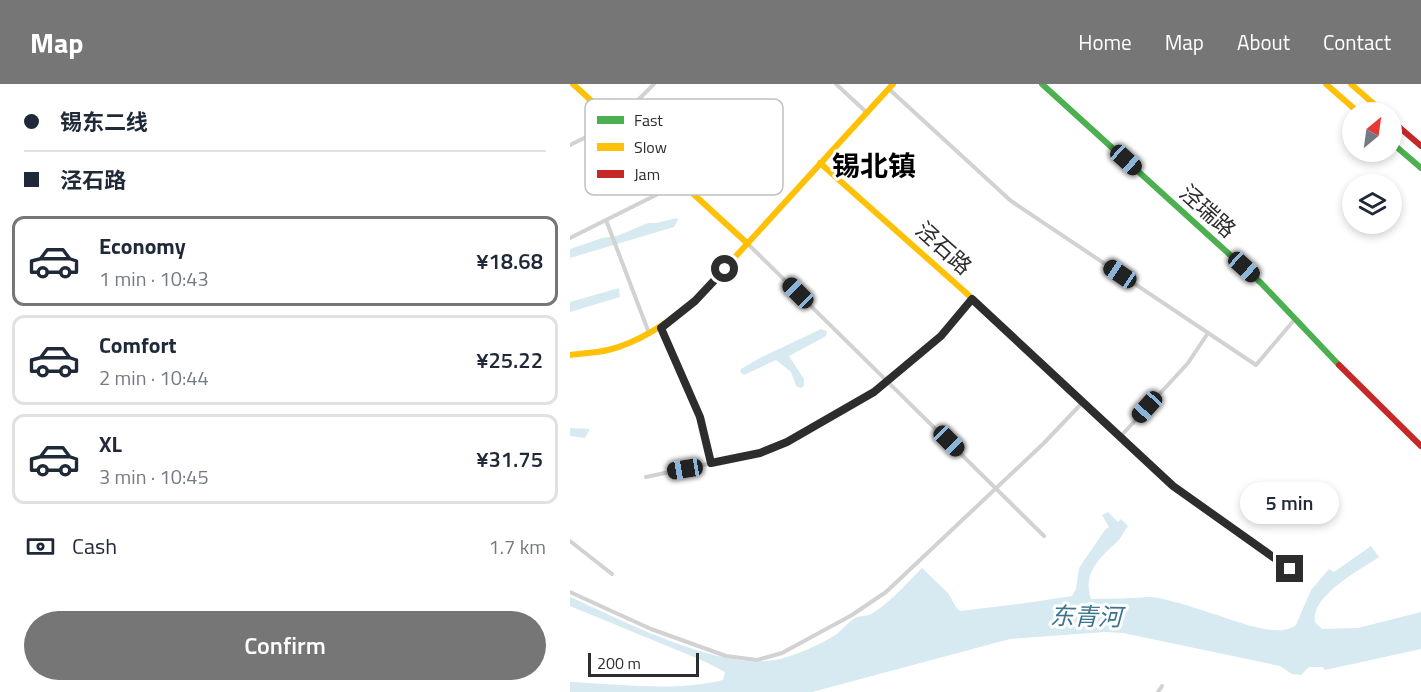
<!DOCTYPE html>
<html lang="en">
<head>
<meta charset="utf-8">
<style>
	:root { --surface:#fff; --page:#f2f2f3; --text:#1f2937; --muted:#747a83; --line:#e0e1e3; --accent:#767676 }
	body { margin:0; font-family:"Titillium Web","Noto Sans SC",sans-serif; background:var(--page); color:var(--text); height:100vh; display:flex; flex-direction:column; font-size:22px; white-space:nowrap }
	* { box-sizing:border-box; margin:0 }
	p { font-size:20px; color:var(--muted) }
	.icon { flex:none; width:33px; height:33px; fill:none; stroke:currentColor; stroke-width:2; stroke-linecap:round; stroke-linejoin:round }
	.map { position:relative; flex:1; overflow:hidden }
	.drawer { display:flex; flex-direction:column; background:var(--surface); width:570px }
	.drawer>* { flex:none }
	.guide { display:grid; align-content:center; height:132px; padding:0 24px; background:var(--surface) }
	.needle { width:39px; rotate:29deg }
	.tools { position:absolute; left:772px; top:18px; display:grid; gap:12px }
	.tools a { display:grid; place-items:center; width:60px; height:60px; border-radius:50%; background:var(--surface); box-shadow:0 3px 9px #0003; font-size:30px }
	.scale { position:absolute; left:18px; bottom:15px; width:111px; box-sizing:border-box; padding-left:6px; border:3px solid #2d2d2d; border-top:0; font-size:16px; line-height:21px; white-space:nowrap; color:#2d2d2d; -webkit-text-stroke:4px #fff; paint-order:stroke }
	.end { position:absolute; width:27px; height:27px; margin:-14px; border:8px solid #2d2d2d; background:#fff; box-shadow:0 0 0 3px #fff }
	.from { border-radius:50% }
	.bubble { position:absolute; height:42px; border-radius:21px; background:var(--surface); box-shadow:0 3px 9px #0003; font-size:20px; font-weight:600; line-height:42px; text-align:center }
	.car { position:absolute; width:18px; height:36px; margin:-18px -9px; border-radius:8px; box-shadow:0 0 4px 2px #0007; background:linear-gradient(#222 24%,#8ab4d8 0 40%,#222 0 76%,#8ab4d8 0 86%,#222 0) }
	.guide b { display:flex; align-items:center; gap:21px; height:57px; font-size:22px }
	.guide b+b { border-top:2px solid var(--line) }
	.guide i { width:15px; height:15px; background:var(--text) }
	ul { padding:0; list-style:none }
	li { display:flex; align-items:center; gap:18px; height:90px; margin:0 12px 9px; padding:0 12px; border:3px solid var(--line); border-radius:12px }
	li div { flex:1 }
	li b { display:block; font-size:22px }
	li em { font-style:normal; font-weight:600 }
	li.current { border-color:var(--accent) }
	li>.icon { width:54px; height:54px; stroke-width:1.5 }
	.pay { display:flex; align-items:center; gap:15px; height:66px; padding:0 24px; font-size:22px }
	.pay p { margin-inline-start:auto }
	.cta { display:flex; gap:12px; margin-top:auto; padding:12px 24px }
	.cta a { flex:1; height:69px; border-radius:36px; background:var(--accent); color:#fff; font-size:24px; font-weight:600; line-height:69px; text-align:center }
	header { display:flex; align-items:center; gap:36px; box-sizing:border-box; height:84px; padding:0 30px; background:var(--accent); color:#fff }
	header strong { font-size:28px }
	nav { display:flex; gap:33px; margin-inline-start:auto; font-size:21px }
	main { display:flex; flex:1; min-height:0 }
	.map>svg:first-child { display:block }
	.water { fill:#d7e9f1 }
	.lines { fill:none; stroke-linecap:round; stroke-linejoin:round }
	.street { stroke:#d2d2d2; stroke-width:4 }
	.fast { stroke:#4caf50; stroke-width:6 }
	.slow { stroke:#ffc107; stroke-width:6 }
	.jam { stroke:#c62828; stroke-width:6 }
	.route { stroke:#2d2d2d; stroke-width:8 }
	.labels { text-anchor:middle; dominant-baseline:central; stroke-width:6; stroke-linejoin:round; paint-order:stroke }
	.street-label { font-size:22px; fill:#2d2d2d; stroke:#fff }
	.water-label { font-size:24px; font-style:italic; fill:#3b738f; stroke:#fff }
	.district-label { font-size:28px; font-weight:bold; fill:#000; stroke:#fff }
	.key { fill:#fff; stroke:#c0c0c0; stroke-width:1.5 }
	.key-label { font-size:16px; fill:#2d2d2d }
</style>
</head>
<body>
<header>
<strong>Map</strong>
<nav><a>Home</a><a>Map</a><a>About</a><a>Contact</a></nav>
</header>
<main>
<section class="drawer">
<div class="guide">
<b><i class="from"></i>锡东二线</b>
<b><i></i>泾石路</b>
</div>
<ul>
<li class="current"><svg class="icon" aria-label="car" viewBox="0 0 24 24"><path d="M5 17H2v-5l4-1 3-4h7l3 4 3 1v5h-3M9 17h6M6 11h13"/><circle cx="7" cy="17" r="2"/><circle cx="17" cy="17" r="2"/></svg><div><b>Economy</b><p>1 min · 10:43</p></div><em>¥18.68</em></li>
<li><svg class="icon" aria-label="car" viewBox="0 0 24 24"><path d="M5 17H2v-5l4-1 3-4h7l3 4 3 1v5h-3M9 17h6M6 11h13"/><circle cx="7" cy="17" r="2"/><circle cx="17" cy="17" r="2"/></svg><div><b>Comfort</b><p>2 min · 10:44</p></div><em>¥25.22</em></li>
<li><svg class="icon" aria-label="car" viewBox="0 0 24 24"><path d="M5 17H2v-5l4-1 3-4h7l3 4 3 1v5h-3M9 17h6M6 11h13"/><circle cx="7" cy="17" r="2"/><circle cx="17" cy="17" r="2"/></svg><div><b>XL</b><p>3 min · 10:45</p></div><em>¥31.75</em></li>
</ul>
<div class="pay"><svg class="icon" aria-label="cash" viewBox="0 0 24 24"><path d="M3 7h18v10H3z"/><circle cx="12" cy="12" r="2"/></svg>Cash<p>1.7 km</p></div>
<div class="cta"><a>Confirm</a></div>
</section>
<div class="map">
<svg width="851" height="608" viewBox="0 0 851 608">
	<rect width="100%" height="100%" fill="#fff"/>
	<!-- water -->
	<path class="water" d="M107,134l1,2 -4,7 -104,31v-9l32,-11 15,-2 31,-13h8z
		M49,204l1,9 -50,15v-10z
		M251,245l6,2 -1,5 -37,20 15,23v7l-3,2 -5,-2 -5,-14 -15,-12 -32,15 -4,-3 1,-3 19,-11z
		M0,344l20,1 -5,9 -15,-2z
		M538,428l10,10 3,-3 7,7c-4,5 -6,11 -11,16 -17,15 -35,32 -26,57 20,0 40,-1 59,-2 10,-1 55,14 67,18 19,6 62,24 79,10l15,-35 18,-21 5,3 37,-26 8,11c-19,13 -69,39 -64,65l7,7 36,-1 63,-16v37l-96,21 -2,-3h-14l-8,8 -9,-1 -12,-8 -157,-33 -18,-1 -95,7 -198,53h-242v-10c50,2 104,10 153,-2l2,-8 -19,-10 -136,-56v-9c55,24 158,80 217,60 16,-5 36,-14 50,-23 6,-5 10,-11 17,-15 5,-4 11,-2 17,-5 19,-11 36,-31 51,-46l26,25 8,14 4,4 59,-7 53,-8 4,-7 3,-21 26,-38 4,-3 -7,-12z"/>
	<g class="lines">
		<!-- street -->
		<path class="street" d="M266,0l28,26
			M319,5l122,112 245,164 39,-46
			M0,61l45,-22 39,-39
			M36,136l43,113
			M0,154l110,-55
			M178,160l296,292
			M91,244l39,89 11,46
			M550,353l68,-74 20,-30
			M76,393l114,-24 27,-11 87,-50 14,-10 53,-46 31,-37
			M0,457l42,33
			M0,508l81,37 75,27 31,4 25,-7 70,-38 34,-23 158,-149 39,-41
			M588,608l4,-6"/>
		<!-- fast -->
		<path class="fast" d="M472,0l219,199 78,82
			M822,59l29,25"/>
		<!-- slow -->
		<path class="slow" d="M3,0l175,160
			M756,0l32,28
			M781,0l32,28
			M250,79l144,128 84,79
			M0,271c13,-2 26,-2 38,-5 33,-8 60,-28 87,-49l198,-217
			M655,439l65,46"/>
		<!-- jam -->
		<path class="jam" d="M822,37l29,25
			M769,281l82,81
			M478,286l125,116 52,37"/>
	</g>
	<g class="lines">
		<!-- route -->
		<path class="route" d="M155,185l-30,32 -34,27 39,89 11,46 49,-10 27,-11 87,-50 67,-56 31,-37 201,187 117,83"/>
	</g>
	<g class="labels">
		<!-- street labels -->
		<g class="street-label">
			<text transform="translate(638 127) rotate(42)">泾瑞路</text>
			<text transform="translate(374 164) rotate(42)">泾石路</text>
		</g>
		<!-- water labels -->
		<g class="water-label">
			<text transform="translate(516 532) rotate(1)">东青河</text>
		</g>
		<!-- district labels -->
		<g class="district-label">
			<text x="304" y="81">锡北镇</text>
		</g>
	</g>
	<!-- legend -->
	<rect x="15" y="15" width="198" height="96" rx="9" class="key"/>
	<rect x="27" y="32" width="27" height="8" fill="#4caf50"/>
	<rect x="27" y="59" width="27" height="8" fill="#ffc107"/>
	<rect x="27" y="86" width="27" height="8" fill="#c62828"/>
	<g class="key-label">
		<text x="64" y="42">Fast</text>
		<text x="64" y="69">Slow</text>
		<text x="64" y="96">Jam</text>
	</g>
</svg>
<div class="tools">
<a><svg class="needle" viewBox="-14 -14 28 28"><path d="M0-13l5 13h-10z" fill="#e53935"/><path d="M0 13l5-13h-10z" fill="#747a83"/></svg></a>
<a><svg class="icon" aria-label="layers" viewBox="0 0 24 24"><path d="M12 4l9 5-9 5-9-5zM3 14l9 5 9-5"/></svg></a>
</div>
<div class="scale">200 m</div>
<i class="end from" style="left:155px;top:185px"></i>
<i class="end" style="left:720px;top:485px"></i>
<div class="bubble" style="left:670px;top:398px;width:99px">5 min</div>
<i class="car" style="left:556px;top:76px;rotate:132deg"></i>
<i class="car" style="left:674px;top:183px;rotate:132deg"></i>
<i class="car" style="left:550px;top:190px;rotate:304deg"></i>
<i class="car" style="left:228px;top:209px;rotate:315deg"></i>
<i class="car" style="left:577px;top:323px;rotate:222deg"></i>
<i class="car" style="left:379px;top:357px;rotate:135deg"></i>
<i class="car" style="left:115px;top:385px;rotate:261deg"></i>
</div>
</main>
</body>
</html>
